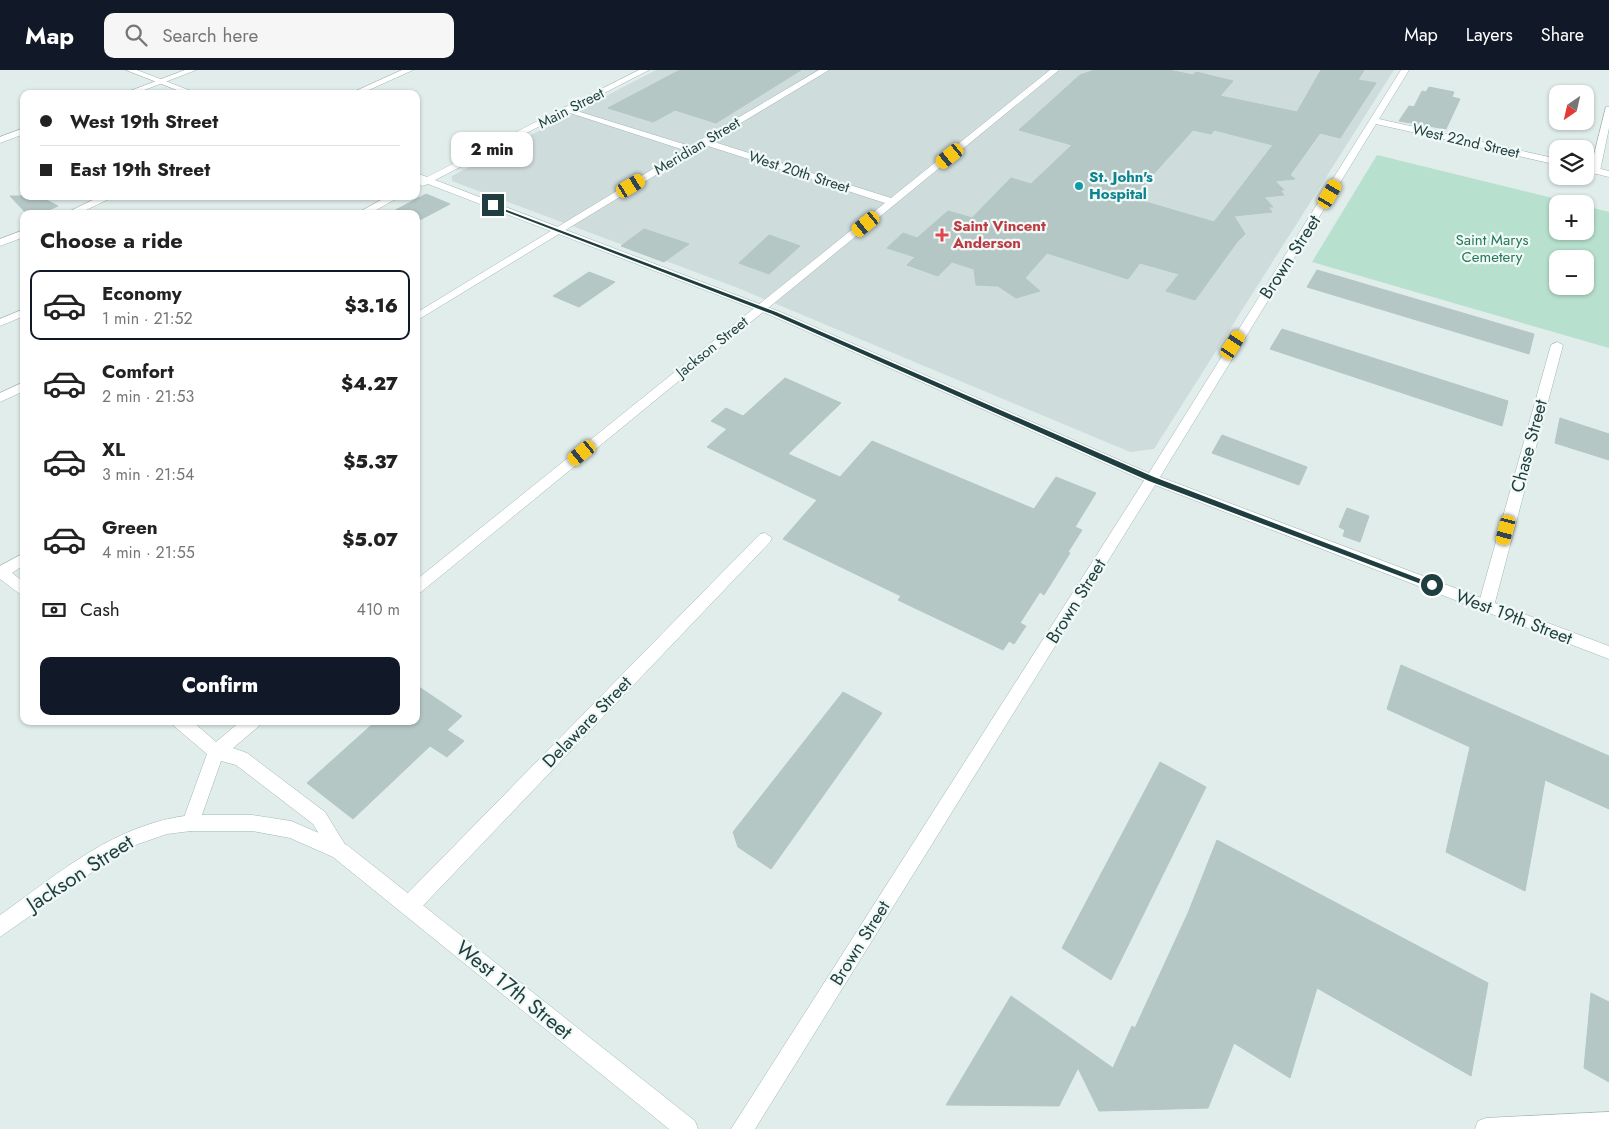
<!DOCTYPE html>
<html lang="en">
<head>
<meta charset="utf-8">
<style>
	:root { --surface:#fff; --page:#f6f6f6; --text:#222; --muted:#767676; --line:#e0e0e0; --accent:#111827 }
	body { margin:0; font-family:Jost,sans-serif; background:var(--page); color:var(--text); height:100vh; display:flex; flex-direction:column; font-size:19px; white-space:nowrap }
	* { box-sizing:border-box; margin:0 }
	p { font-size:16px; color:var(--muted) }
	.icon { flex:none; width:28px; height:28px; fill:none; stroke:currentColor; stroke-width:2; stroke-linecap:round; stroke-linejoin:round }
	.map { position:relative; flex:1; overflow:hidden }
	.panel { position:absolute; left:20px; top:140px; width:400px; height:515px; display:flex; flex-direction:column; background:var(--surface); border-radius:10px; box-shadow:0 1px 4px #0004 }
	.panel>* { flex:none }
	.guide { position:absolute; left:20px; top:20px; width:400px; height:110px; border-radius:10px; box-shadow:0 1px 4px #0004; display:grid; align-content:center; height:110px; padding:0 20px; background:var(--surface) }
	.needle { width:32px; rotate:214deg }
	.controls { position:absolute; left:1549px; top:15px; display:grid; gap:10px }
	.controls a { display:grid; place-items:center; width:45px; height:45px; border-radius:10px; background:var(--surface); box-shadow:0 1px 4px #0004; font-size:25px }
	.end { position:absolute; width:22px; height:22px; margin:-11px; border:6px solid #1f3e3f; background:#fff; box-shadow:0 0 0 2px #fff }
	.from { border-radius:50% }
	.bubble { position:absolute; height:35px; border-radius:10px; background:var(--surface); box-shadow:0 1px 4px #0004; font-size:16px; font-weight:800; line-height:35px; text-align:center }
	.car { position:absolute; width:15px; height:30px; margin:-15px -8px; border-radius:6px; box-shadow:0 0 4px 1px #0007; background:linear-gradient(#f5c518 24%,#345 0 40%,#f5c518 0 76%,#345 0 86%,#f5c518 0) }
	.guide b { display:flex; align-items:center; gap:18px; height:48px; font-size:19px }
	.guide b+b { border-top:1px solid var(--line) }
	.guide i { width:12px; height:12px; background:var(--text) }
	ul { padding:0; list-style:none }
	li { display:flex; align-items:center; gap:15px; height:70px; margin:0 10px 8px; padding:0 10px; border:2px solid transparent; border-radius:10px }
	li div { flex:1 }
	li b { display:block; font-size:19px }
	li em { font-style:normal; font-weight:800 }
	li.on { border-color:var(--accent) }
	li>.icon { width:45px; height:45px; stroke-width:1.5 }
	h2 { padding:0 20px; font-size:22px; line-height:60px }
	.pay { display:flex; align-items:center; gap:12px; height:55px; padding:0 20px; font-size:19px }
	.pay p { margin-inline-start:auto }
	.cta { display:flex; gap:10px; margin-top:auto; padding:10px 20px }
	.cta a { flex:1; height:58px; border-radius:10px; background:var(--accent); color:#fff; font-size:20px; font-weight:800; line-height:58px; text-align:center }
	header { display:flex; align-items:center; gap:30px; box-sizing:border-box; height:70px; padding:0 25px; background:var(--accent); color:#fff }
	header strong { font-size:24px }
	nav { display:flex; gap:28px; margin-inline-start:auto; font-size:18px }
	.search { width:350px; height:45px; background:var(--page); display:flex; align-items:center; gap:12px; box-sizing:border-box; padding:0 18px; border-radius:10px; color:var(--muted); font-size:19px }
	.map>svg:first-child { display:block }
	.built { fill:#cedcdb }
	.green { fill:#b7e0ce; fill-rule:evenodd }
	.building { fill:#b5c7c5; stroke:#b2c7c4; fill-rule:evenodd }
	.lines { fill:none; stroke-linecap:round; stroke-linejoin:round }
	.minor-casing { stroke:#a2b5b4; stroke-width:1 }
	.tertiary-casing { stroke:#a2b5b4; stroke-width:1 }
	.secondary-casing { stroke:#9eb9b7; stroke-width:1 }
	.minor { fill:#fff; fill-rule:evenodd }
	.tertiary { fill:#fff; fill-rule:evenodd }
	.secondary { fill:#fff; fill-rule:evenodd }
	.route { fill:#1f3e3f }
	.culture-dot { fill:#0f9aa8; stroke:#f1f9f7; stroke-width:2 }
	.health-dot { fill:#e0444e; stroke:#f1f9f7; stroke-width:2 }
	.labels { text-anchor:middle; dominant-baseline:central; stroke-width:4.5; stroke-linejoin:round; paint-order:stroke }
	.far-street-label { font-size:15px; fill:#1f3e3f; stroke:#f1f9f7 }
	.far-culture-label { font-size:15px; font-weight:bold; fill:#0d838f; stroke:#f1f9f7; text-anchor:start }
	.far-health-label { font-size:15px; font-weight:bold; fill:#be3a42; stroke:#f1f9f7; text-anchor:start }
	.far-park-label { font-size:15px; fill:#26795e; stroke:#f1f9f7 }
	.street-label { font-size:18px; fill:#1f3e3f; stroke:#f1f9f7 }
	.near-street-label { font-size:21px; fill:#1f3e3f; stroke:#f1f9f7 }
</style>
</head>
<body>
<header>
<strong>Map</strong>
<div class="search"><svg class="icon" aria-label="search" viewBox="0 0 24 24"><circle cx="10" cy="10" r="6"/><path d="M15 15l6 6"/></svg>Search here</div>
<nav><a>Map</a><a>Layers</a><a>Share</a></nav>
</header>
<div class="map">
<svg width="1609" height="1059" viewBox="0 0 1609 1059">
	<rect width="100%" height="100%" fill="#e0edeb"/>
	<!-- built -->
	<path class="built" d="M656,0h738l-240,379 -24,3 -392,-164 -286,-107v-5z"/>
	<!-- green -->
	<path class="green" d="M1377,85l200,49h-19v27h27v-25l24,6v136l-297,-86zM1558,189h27v27h-27z"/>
	<!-- building -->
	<path class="building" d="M680,0h121l-85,53 -41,-13 -22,12 -45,-14z
		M1095,0h74l24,5 3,-3 37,9 -13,15 77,16 24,-42h43l-6,10 18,3 -36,55 -20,-5 -30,42 5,4 -20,2 9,9h-4l4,5 -20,2 9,10h-5l4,5 -38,4 11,18 -8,8 -42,58 -29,-9 13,-17 -39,-11 -12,16 -81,-26 -22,25 15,13 -24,7 -18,-12 -22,-1 -2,-16 -22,-7 -14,14 -31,-11 8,-8 -28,-9 16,-15 14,5 31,-27 24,7 39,-40 20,6 41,-39 -53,-15 61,-55zM1193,60l18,4 3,-4 59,15 -59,77 -82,-24z
		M1429,17l25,5 -2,5 8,2 -14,30 -47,-8 10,-15 5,1 8,-16 4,1z
		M426,124l24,10 -34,18v-8h-28z
		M10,126h29l19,10 -18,8h-13z
		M644,159l45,15 -25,18 -43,-16z
		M769,165l31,11 -31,28 -30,-11z
		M1317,200l217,64 -5,20 -222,-67z
		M589,202l26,10 -36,25 -26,-11z
		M1282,259l226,72 -6,25 -232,-77z
		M785,308l56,25 -53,51 52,23 32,-36 162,68 22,-32 40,16 -21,34 7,3 -14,22 2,1 -26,42 -4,-3 -20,31 6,3 -12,18 -5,-3 -6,9 -105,-50 3,-4 -118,-57 34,-39 -110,-53 20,-18 -16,-8 15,-13 17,8z
		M1560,348l49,16v26l-54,-17z
		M1222,365l85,32 -8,18 -87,-32z
		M1347,438l22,8 -9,26 -17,-6 2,-6 -6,-3z
		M1401,595l208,91v53l-64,-29 -20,111 -79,-39 24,-105 -83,-38z
		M416,615l46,31 -15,14 17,11 -17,16 -17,-11 -77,73 -46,-36 69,-62h40z
		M843,622l39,21 -111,156 -33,-22 -5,-15z
		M1160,692l46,25 -95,193 -49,-32z
		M1217,770l271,143 -17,93 -154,-88 -27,90 -56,-35 -26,65 -109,3 -21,-43 -19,38 -113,-1 65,-109 102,72 19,-42 3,2 53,-115z
		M1591,923l18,9v80l-25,-14z"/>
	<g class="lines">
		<!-- minor casing -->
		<g class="minor-casing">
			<path id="minor" d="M185,0h11l-62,24h-12z
				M819,0h10l-118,71 180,57 159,-128h9l-638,522 -5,2v-14l469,-377 -180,-58 -289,176v-8l268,-163 -120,-39v-4l126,39z
				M1606,37h3v21l-9,43 -5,3 -5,-3z
				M24,58v6l-24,9v-6z
				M24,239v7l-24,10v-7z
				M1557,272l6,3 -69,261 -3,4h-10l-3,-4 73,-261z
				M1152,404l5,2 2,3 -2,3 -402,647h-24l416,-653z
				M765,463l7,5 -2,4 -354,371 -7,3 -7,-3 -3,-7 3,-7 358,-365z
				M24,483v12l-12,8 12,9v15l-24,-18v-13z
				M172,651h20l24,21 25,-21h20l-2,5 -26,22 14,5 78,59 24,39 -2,6 -7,3 -7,-3 -20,-33 -77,-59 -15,-4 -24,68 -6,2 -6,-2 -3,-6 25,-69 -33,-28z"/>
		</g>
		<!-- tertiary casing -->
		<g class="tertiary-casing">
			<path id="tertiary" d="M126,0h11l62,24h-12z
				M402,0h11l-53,24h-11z
				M639,0h10l-214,110 343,131 371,162 252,-403h8l-30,49 179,40v6l-182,-41 -216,353 449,169v13l-462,-177 -377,-167 -342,-131 -6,2 -5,-3 3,-2 -4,-2v-6l11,4z
				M1585,95l24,6v6l-24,-6z
				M101,126h14l-37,18h-14z
				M388,126h13l-32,18h-13z
				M24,160v7l-24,9v-7z
				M24,312v9l-24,11v-9z"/>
		</g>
		<!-- secondary casing -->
		<g class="secondary-casing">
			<path id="secondary" d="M191,745h61l39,6 56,24 348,276 3,8h-29l-336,-272 -43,-19 -38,-7h-61l-24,3 -29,10 -30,17 -108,76v-22c61,-43 114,-91 191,-100z
				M1609,1042v17h-134l3,-8 8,-3z"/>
		</g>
		<!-- minor -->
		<use href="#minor" class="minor"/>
		<!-- tertiary -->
		<use href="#tertiary" class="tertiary"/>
		<!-- secondary -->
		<use href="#secondary" class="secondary"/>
	</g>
	<!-- route -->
	<path class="route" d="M491,134l285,108 378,165 282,108 -7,2 -280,-106 -377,-167 -281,-108z"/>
	<!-- markers -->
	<circle class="culture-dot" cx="1079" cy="116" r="5"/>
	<path class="health-dot" d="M939.5 157.5h5v5h5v5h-5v5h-5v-5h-5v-5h5z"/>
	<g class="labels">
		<!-- far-street labels -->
		<g class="far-street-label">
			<text transform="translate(571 38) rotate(-27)">Main Street</text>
			<text transform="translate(1466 71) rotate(13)">West 22nd Street</text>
			<text transform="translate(697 76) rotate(-31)">Meridian Street</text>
			<text transform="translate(799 102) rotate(18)">West 20th Street</text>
			<text transform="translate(712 277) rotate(-39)">Jackson Street</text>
		</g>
		<!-- far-culture labels -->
		<g class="far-culture-label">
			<text x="1089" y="107">St. John's<tspan x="1089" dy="17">Hospital</tspan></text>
		</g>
		<!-- far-health labels -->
		<g class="far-health-label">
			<text x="953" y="156">Saint Vincent<tspan x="953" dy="17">Anderson</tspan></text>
		</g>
		<!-- far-park labels -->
		<g class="far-park-label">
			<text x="1492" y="170">Saint Marys<tspan x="1492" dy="17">Cemetery</tspan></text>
		</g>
		<!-- street labels -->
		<g class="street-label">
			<text transform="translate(1290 187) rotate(-57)">Brown Street</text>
			<text transform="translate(1529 376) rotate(-75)">Chase Street</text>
			<text transform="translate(1076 531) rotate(-58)">Brown Street</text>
			<text transform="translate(1514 547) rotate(21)">West 19th Street</text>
			<text transform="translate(587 652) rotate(-46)">Delaware Street</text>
			<text transform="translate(860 873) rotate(-58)">Brown Street</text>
		</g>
		<!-- near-street labels -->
		<g class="near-street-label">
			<text transform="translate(80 803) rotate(-33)">Jackson Street</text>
			<text transform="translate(514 920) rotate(39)">West 17th Street</text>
		</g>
	</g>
</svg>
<div class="controls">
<a><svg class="needle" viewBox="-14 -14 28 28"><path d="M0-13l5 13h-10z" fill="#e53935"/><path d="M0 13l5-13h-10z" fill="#767676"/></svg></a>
<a><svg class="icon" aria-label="layers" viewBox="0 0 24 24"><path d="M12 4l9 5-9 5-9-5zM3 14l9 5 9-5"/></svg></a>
<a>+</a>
<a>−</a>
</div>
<i class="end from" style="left:1432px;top:515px"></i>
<i class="end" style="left:493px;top:135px"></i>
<div class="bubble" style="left:451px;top:62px;width:82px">2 min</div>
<i class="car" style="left:950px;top:86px;rotate:231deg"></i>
<i class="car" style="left:631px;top:116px;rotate:59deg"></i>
<i class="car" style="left:1330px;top:124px;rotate:31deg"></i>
<i class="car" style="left:866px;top:154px;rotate:231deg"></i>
<i class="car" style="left:1233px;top:275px;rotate:33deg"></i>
<i class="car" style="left:582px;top:383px;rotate:231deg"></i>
<i class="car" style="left:1506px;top:460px;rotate:195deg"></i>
<div class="guide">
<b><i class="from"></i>West 19th Street</b>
<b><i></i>East 19th Street</b>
</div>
<section class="panel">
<h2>Choose a ride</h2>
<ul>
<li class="on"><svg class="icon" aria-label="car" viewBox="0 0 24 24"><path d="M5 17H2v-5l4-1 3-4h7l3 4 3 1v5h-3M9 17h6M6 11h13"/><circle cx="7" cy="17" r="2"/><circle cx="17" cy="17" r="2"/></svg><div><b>Economy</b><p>1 min · 21:52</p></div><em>$3.16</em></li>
<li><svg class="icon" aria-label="car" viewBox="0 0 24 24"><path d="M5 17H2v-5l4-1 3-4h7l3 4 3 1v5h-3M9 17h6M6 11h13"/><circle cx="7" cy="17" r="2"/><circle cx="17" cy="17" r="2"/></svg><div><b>Comfort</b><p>2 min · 21:53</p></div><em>$4.27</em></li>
<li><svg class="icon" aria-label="car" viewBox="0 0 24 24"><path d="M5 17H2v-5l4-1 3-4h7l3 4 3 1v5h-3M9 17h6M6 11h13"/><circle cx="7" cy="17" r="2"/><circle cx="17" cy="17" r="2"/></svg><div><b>XL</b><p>3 min · 21:54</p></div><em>$5.37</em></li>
<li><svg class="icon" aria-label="car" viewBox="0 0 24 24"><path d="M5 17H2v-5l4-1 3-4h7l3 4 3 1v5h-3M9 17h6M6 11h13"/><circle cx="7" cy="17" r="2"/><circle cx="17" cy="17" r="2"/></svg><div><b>Green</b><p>4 min · 21:55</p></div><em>$5.07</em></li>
</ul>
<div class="pay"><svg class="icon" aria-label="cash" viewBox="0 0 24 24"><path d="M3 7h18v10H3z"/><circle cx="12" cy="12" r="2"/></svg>Cash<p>410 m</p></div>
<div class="cta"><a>Confirm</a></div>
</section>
</div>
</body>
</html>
